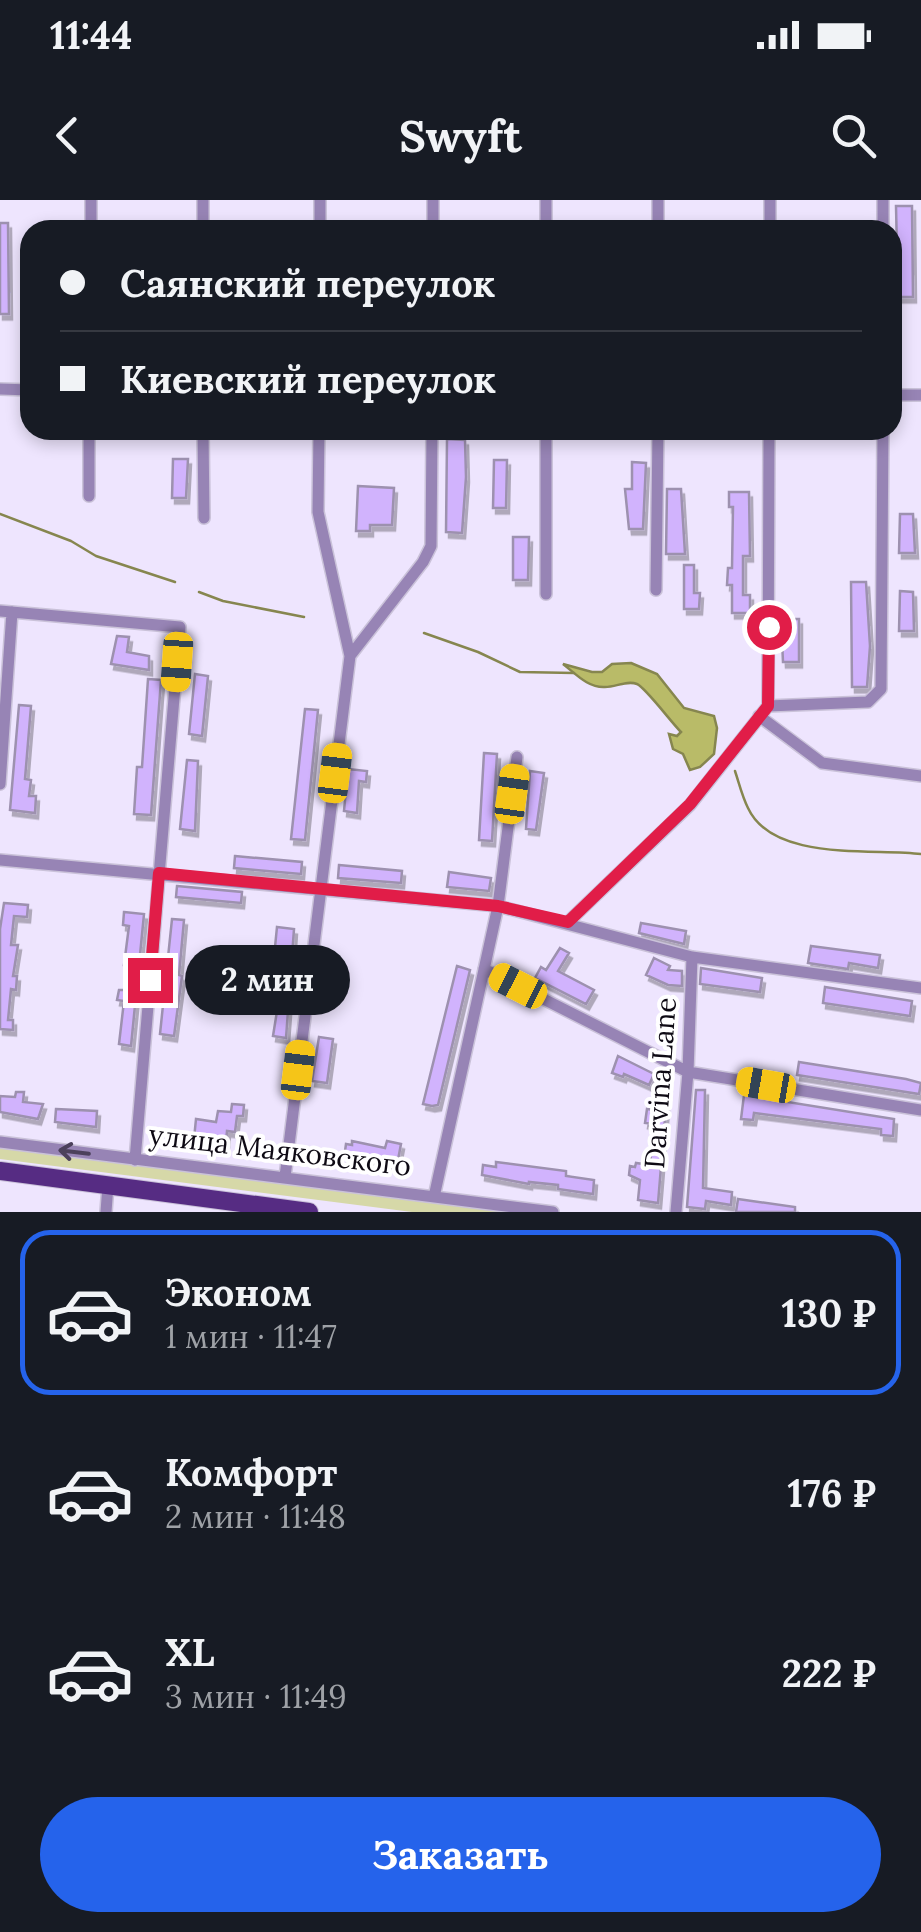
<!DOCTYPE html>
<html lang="ru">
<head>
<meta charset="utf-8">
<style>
	:root { --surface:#171b24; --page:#20242c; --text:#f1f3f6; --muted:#9ea1a6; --line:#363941; --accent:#2563eb }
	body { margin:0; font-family:Lora,serif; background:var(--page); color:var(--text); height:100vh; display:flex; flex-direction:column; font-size:38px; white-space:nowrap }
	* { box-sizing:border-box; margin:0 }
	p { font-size:32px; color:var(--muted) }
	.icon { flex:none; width:55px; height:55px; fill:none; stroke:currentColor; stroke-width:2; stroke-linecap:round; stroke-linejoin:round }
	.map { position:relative; height:1012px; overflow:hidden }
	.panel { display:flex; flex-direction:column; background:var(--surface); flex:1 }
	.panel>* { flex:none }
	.banner { position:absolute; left:20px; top:20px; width:882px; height:220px; border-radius:30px; box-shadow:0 5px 15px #0003; display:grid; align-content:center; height:220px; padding:0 40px; background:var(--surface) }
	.end { position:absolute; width:45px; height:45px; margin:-22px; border:12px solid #e11d48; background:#fff; box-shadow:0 0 0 5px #fff }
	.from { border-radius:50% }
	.bubble { position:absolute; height:70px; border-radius:35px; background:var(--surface); box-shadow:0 5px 15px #0003; font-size:32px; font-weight:700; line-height:70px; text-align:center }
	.car { position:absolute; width:30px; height:60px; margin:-30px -15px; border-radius:12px; box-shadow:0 0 8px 2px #0007; background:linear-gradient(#f5c518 24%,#345 0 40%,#f5c518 0 76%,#345 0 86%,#f5c518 0) }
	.banner b { display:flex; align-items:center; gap:35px; height:95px; font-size:38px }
	.banner b+b { border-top:2px solid var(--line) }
	.banner i { width:25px; height:25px; background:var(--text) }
	ul { padding:18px 0 0; list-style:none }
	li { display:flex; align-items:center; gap:30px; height:165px; margin:0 20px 15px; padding:0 20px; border:5px solid transparent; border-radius:30px }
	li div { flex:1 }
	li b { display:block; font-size:38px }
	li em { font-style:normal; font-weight:700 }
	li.current { border-color:var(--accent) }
	li>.icon { width:90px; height:90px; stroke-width:1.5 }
	.button { display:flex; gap:20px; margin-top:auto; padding:20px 40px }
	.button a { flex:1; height:115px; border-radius:60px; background:var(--accent); color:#fff; font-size:40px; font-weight:700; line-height:115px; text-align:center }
	.status { display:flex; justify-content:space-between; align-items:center; height:70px; padding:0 50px; background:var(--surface); direction:ltr }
	.status svg { height:28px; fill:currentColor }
	header { display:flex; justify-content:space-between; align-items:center; height:130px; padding:0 40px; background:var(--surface); font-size:45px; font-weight:700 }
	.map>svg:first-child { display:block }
	.green { fill:#d6d8a8 }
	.water { fill:#b9bb68; stroke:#86864f; stroke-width:2.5 }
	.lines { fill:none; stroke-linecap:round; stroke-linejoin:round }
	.stream { stroke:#86864f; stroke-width:2.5 }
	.building { fill:#d1b3fd; stroke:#9d91af; stroke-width:2.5; filter:url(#shadow) }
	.street-casing { stroke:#cac2d9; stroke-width:14 }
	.primary-casing { stroke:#cac2d9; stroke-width:20 }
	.street { stroke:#9784b5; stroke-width:11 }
	.primary { stroke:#562c83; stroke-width:18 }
	.oneway { stroke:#4c415c }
	.route { stroke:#e11d48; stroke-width:12 }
	.labels { text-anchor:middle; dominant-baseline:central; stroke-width:8; stroke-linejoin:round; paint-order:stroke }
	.street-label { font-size:28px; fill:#0e0a14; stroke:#fff }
</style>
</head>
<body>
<div class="status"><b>11:44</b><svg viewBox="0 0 49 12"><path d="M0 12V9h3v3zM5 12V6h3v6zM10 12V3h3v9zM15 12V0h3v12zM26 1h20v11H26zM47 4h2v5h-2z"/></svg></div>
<header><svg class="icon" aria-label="back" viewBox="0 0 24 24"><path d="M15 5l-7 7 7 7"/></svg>Swyft<svg class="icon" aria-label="search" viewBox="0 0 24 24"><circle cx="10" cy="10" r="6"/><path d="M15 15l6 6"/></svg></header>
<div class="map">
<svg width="921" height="1012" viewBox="0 0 921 1012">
	<defs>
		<filter id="shadow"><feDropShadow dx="3" dy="5.5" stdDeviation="0" flood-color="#0004"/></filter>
	</defs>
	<rect width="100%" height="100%" fill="#eee5fe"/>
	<!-- green -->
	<path class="green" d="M0,948l503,64h-91l-412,-53z"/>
	<!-- water -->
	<path class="water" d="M631,463l26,11 27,34 30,8 3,12 -3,26 -14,13 -10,3 -7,-16 -10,-5 -4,-15 8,2 4,-4c-10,-10 -36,-45 -44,-48 -10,-4 -21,3 -32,3 -17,1 -29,-13 -42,-23l29,8h10l10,-8z"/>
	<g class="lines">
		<!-- stream -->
		<path class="stream" d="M0,314l71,27 25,15 79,26
			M199,392l24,9 81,16
			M424,433l54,19 42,20 54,1
			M735,571c4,12 7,25 13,37 25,54 124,40 173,46"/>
	</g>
	<!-- building -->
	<path class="building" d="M896,6h16l1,91h-15z
		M0,23h8l1,91h-9z
		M447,239l18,1 1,37 -4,56 -16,-1z
		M173,259h15l-2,39h-14z
		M494,260h13l-1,48h-13z
		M632,262l14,1 -3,66h-14l-4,-40h7z
		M358,286l36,2 -2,37h-22v6h-14z
		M667,289h14l4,65h-19z
		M729,292h20l1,64h-7v39h7v18h-18v-28h-5l1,-17h4l1,-61h-4z
		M900,314h13l2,39h-16z
		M513,337h16l-1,43h-15z
		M684,365h10v28h6l-1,16h-15z
		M851,382h15l4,64 -3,41h-15z
		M900,391l13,1 1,39h-15z
		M781,419h18v43h-16z
		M117,436l12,1 -2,15 22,4v14l-38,-6z
		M195,474l13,2 -6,60 -13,-2z
		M148,479l13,1 -10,135 -17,-1 3,-47h5z
		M19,505l12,1 -6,73 6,1 -2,16h7l-1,17 -25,-3z
		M305,509l13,1 -13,130 -14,-1z
		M484,553l13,1 -5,87 -13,-1z
		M187,560l11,1 -3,70 -15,-2z
		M348,569l19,2 -1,11 -7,-1 -2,32 -13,-2z
		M530,571l14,2 -8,57 -10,-1z
		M235,656l67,6 -1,12 -67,-6z
		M339,665l63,6 -1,12 -63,-5z
		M449,672l42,6 -2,13 -42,-4z
		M177,686l65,6 -1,11 -65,-6z
		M4,703l24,2 -1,12 -13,-1 -3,29h7l-5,31h4l-1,14 -5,-1 -3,31h5v10l-13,-1v-100z
		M124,712l20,2 -13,132 -12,-2 5,-43 -7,-1 2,-10h6l2,-25h-3l5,-39 -6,-1z
		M172,719l12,1 -5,55 3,1 -8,60 -14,-2z
		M641,723l45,8 -2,13 -45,-11z
		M277,727l17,2 -8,109 -13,-2 9,-56h-5l1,-9h-8l-2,-11 2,-13h5z
		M811,746l69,9 -2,13 -29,-5 -1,6 -40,-6z
		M560,748l9,5 -11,18 36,19 -8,14 -51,-26 6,-11 5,3z
		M654,758l16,8 -2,4 14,1v15l-14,-1 -22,-10z
		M457,766l13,4 -32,135 -6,1 -9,-2z
		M701,768l61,10 -2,14 -60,-8z
		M825,787l87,14 -2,15 -87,-13z
		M319,837l14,2 -6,44 -15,-2z
		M618,856l36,18 -5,11 -25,-11 -1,3 -11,-4z
		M799,862l107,17 15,4 -2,11 -122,-19z
		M696,890h9l-2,98 29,4 -1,13 -25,-4 -1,8 -18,-2z
		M16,892h8l-1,10 20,2 -5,15 -38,-7v-16l15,1z
		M744,895l150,24 -1,17 -12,-1v-6l-127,-16 -1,7 -12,-1z
		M232,904l12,1 -1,11h-6l-2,16 -8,-1 -1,11 -32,-3 2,-20 20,3 2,-11 13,1z
		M656,906h10l-8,97 -20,-3 2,-20 -11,-5 1,-9 5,1 1,-4 14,2 4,-41 -9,-1 2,-14 8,1z
		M56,909l41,2 -1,16 -41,-5z
		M352,941l33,7 2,-7 14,3 -4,21 -53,-7 2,-14 6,1z
		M496,962l70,9v5l28,4 -1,14 -35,-5v-4l-29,-3v2l-47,-9 1,-10 13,2z
		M738,999l57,8v5h-59z"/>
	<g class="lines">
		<!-- street casing -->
		<g class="street-casing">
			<path id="street" d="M546,0v30
				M658,0v30
				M91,30v-30
				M203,30v-30
				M320,30v-30
				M433,30v-30
				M770,30v-30
				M883,30v-30
				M0,189l30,1
				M892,195h29
				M203,230l1,88
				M89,296v-66
				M656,390l2,-160
				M546,394v-164
				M0,411l180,16 -45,533
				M350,456l73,-94 8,-16 1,-116
				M768,506l100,-4 13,-13 2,-259
				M759,516l63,47 99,13
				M0,584l12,-172
				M0,660l498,46 194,51 229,31
				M568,722l122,-117 78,-99 1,-276
				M484,769l204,103 233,38
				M0,942l553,70
				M285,977l65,-521 -32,-144 1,-82
				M434,997l64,-291 19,-149
				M106,1012l2,-27
				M676,1012l12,-140 4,-115"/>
		</g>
		<!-- primary casing -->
		<g class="primary-casing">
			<path id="primary" d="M0,971l309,41"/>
		</g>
		<!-- street -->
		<use href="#street" class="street"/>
		<!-- primary -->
		<use href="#primary" class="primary"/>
	</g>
	<!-- one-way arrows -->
	<defs><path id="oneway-shaft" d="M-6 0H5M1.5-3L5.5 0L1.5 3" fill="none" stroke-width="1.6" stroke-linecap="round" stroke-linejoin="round" transform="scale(2.5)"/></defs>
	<use class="oneway" href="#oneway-shaft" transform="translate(74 952) rotate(-173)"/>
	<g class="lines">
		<!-- route -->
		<path class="route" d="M150,780l9,-107 339,33 70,16 122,-118 78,-98 1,-79"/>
	</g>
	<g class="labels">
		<!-- street labels -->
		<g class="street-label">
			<text transform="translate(660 883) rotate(-86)">Darvina Lane</text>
			<text transform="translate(280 950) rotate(7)">улица Маяковского</text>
		</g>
	</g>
</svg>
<i class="end from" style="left:769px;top:427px"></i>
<i class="end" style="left:150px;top:780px"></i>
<div class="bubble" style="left:185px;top:745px;width:165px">2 мин</div>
<i class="car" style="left:177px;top:462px;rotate:184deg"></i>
<i class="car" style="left:335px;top:573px;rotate:7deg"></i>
<i class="car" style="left:512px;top:594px;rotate:8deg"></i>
<i class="car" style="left:518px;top:786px;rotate:297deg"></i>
<i class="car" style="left:298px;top:870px;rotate:7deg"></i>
<i class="car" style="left:766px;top:885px;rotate:280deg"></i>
<div class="banner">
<b><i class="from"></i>Саянский переулок</b>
<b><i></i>Киевский переулок</b>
</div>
</div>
<section class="panel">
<ul>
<li class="current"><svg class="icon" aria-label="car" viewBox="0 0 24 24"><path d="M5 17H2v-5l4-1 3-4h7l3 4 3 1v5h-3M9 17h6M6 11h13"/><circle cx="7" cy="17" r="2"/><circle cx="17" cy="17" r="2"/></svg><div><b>Эконом</b><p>1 мин · 11:47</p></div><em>130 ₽</em></li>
<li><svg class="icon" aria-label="car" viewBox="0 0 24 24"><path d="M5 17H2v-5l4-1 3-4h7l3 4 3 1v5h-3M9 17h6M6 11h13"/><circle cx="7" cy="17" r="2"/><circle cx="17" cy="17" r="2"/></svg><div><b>Комфорт</b><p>2 мин · 11:48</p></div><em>176 ₽</em></li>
<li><svg class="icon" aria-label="car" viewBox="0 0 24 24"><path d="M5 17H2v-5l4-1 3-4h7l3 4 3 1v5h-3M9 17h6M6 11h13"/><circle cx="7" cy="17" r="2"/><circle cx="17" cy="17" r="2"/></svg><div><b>XL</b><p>3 мин · 11:49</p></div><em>222 ₽</em></li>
</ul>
<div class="button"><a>Заказать</a></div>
</section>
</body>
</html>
